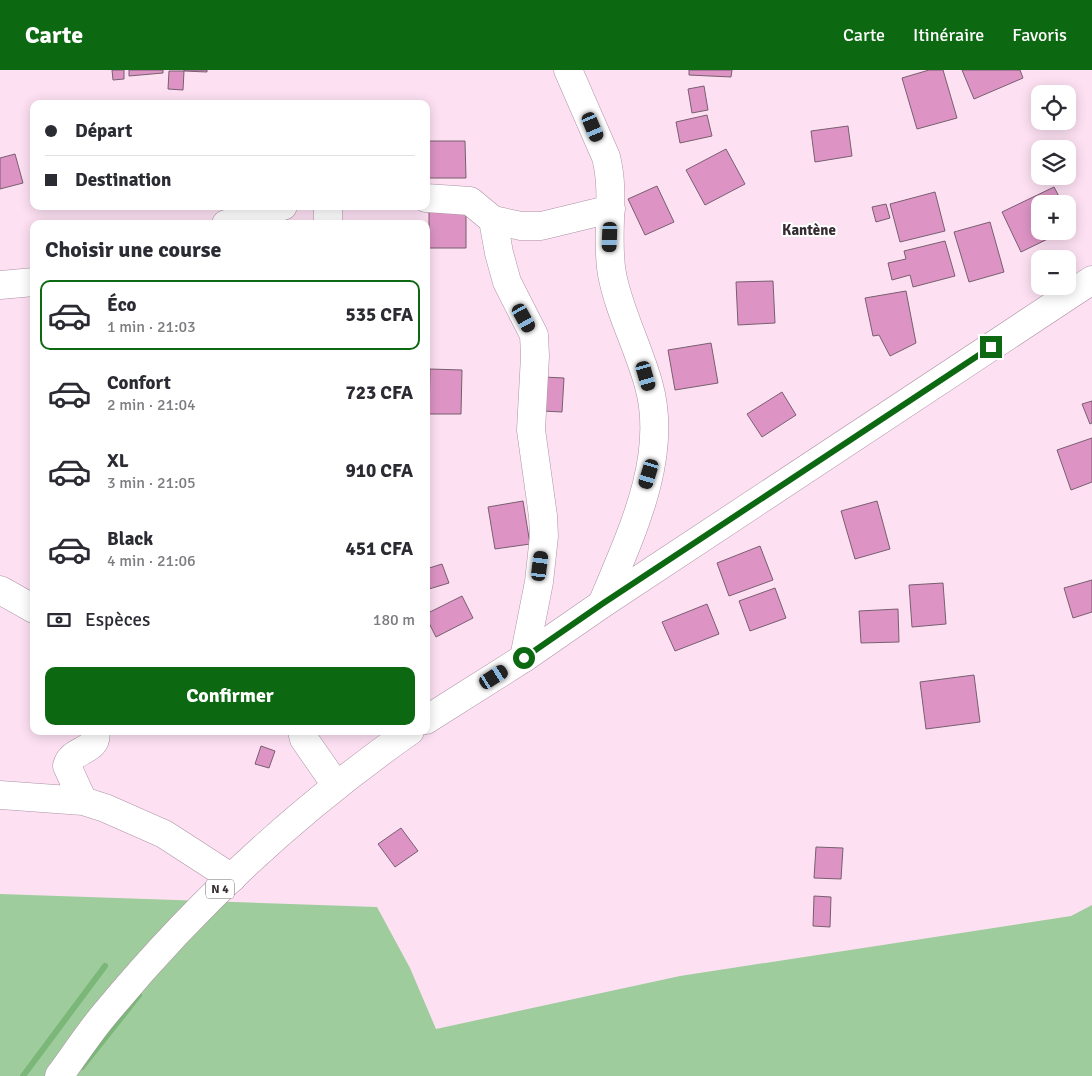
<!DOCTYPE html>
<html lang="fr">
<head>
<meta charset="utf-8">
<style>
	:root { --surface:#fff; --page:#f2f2f3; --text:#2b2b33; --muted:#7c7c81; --line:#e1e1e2; --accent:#0d6911 }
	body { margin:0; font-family:Signika,sans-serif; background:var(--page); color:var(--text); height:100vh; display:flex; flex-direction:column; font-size:19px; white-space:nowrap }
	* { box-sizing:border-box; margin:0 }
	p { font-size:16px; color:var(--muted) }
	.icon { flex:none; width:28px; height:28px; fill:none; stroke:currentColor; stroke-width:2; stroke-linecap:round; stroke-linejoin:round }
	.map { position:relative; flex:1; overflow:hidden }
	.drawer { position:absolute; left:30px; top:150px; width:400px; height:515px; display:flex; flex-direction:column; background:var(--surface); border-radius:10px; box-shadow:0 2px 12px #0003 }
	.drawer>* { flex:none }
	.hud { position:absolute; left:30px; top:30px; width:400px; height:110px; border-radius:10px; box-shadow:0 2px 12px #0003; display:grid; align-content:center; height:110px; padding:0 15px; background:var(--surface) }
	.controls { position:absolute; left:1031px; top:15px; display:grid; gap:10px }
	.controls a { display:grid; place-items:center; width:45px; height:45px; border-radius:10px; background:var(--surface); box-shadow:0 2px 12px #0003; font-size:25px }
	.end { position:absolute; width:22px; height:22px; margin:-11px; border:6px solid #0d6911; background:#fff; box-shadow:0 0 0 2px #fff }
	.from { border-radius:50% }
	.car { position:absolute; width:15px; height:30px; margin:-15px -8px; border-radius:6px; box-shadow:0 0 4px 1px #0007; background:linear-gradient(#222 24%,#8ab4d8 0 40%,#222 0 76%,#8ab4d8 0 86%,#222 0) }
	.hud b { display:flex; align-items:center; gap:18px; height:48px; font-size:19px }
	.hud b+b { border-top:1px solid var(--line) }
	.hud i { width:12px; height:12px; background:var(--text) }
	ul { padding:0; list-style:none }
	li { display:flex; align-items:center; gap:15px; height:70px; margin:0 10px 8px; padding:0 5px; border:2px solid transparent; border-radius:10px }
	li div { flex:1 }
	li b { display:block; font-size:19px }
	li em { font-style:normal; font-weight:800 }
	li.current { border-color:var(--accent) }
	li>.icon { width:45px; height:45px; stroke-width:1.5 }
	h2 { padding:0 15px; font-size:22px; line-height:60px }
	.pay { display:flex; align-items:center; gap:12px; height:55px; padding:0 15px; font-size:19px }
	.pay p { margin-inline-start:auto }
	.cta { display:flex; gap:10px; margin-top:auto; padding:10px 15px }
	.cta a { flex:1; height:58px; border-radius:10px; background:var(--accent); color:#fff; font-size:20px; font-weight:800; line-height:58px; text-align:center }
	header { display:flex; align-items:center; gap:30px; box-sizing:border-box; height:70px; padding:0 25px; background:var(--accent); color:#fff }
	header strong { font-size:24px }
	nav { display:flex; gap:28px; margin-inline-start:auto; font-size:18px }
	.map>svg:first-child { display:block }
	.green { fill:#9fcc9c }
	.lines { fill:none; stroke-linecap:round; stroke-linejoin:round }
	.stream { stroke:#7bb778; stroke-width:6 }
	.building { fill:#dd94c5; stroke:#775f6f }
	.minor-casing { stroke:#ac92a3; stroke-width:29 }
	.highway-casing { stroke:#ac92a3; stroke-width:29 }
	.minor { stroke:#fff; stroke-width:28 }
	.highway { stroke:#fff; stroke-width:28 }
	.route { stroke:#0d6911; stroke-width:6 }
	.labels { text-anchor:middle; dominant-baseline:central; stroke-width:4; stroke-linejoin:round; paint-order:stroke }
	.shield { fill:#fff; stroke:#726b6f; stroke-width:1 }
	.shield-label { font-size:12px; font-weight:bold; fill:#352b31 }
	.neighbourhood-label { font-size:15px; font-weight:bold; fill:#352b31; stroke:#fff }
</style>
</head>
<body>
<header>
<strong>Carte</strong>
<nav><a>Carte</a><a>Itinéraire</a><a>Favoris</a></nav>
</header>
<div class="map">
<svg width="1092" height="1006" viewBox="0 0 1092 1006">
	<rect width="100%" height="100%" fill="#fde1f3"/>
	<!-- green -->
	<path class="green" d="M0,824l377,13 33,61 26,61 244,-53 391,-60 21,-11v171h-1092z"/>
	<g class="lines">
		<!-- stream -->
		<path class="stream" d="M82,997l57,-72
			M23,1006l82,-110"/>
	</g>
	<!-- building -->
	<path class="building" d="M112,0h12v9l-11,1z
		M129,0h34v3l-34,3z
		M184,0h23v2l-23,-1z
		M689,0h43l-1,7 -42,-2z
		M929,0h14l14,48 -40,11 -15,-51z
		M962,0h58l3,8 -49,21z
		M169,1h15l-1,19 -15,-1z
		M704,16l4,24 -16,3 -4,-24z
		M707,45l5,21 -32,7 -4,-21z
		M848,56l4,30 -37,6 -4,-31z
		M426,71h39l1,37h-40z
		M726,79l19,35 -40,21 -19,-35z
		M15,84l8,29 -23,6v-31z
		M657,116l17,36 -29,13 -17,-36z
		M1054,117l9,17h-23v27h24l-43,21 -19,-40z
		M935,122l10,39 -45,11 -10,-38z
		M886,134l4,14 -14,4 -4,-15z
		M429,139h37v39h-37z
		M1068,144l6,12 -6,3z
		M990,152l14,50 -35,10 -15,-50z
		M945,171l10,35 -42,11 -3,-12 -18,5 -4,-17 18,-4 -2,-8z
		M773,211l2,42 -37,2 -2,-43z
		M906,221l10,52 -26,13 -11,-21 -6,1 -8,-38z
		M711,273l7,40 -43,7 -7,-40z
		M430,299l32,1 -1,44h-32z
		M523,306l41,2 -2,34 -40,-2z
		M782,322l14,23 -34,22 -15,-23z
		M1092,331v22l-2,1 -8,-20z
		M1092,368v44l-21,8 -14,-40z
		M523,431l7,43 -35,5 -7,-42z
		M877,431l13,48 -35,10 -14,-48z
		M760,476l13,34 -44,16 -12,-33z
		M442,494l7,19 -20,6 -3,-10v-10z
		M1092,510v32l-19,6 -9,-30z
		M943,513l3,41 -34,3 -3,-42z
		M775,518l11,30 -36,13 -11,-30z
		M462,526l11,22 -37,19 -10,-20v-3z
		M707,534l12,30 -44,17 -13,-29z
		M898,539l1,33 -38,1 -2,-32z
		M974,605l6,47 -54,7 -6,-47z
		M119,661h31v2l-31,1z
		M261,676l14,5 -6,17 -14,-4z
		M401,758l17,23 -23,16 -17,-23z
		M816,777l27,1 -2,31 -27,-1z
		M814,826l17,1 -1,30 -17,-1z"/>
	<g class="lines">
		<!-- minor casing -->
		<g class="minor-casing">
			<path id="minor" d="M568,0l38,87c10,39 -1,78 6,117 7,38 27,74 37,112 20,73 -20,152 -47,218
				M426,128l44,3 23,19 28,6h20l70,-17
				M493,150l6,33 8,29 27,53 1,21 -4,74 12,86 1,20 -5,46 -15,76
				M226,154l57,-18
				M328,154v-18
				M0,215l34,-3
				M0,520l34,19
				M302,661l2,8 32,46
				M0,725l83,6 22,7 59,26 68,44
				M83,731l-16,-35c4,-18 33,-14 28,-35"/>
		</g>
		<!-- highway casing -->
		<g class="highway-casing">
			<path id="highway" d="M426,650l98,-62 78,-54 490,-324
				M59,1006c15,-20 29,-42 45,-61 89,-108 192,-204 306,-284"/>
		</g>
		<!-- minor -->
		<use href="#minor" class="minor"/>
		<!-- highway -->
		<use href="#highway" class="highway"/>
	</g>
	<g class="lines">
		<!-- route -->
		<path class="route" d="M524,588l78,-54 389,-257"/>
	</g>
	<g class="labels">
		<!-- shield labels -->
		<rect class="shield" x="206" y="809.5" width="28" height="19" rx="4"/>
		<g class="shield-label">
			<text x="220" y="819">N 4</text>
		</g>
		<!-- neighbourhood labels -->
		<g class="neighbourhood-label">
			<text x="809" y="160">Kantène</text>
		</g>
	</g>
</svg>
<div class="controls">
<a><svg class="icon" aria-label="locate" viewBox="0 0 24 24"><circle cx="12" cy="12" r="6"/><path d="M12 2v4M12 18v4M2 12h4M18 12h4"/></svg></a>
<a><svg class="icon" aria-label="layers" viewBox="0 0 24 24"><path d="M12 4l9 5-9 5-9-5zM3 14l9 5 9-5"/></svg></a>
<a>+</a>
<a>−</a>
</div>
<i class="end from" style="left:524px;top:588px"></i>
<i class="end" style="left:991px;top:277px"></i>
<i class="car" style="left:593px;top:57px;rotate:157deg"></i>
<i class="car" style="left:610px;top:167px;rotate:182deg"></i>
<i class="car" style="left:524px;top:248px;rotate:151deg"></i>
<i class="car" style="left:646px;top:306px;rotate:164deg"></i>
<i class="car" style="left:649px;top:404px;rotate:197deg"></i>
<i class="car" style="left:540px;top:496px;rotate:7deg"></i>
<i class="car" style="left:494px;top:607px;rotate:58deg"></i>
<div class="hud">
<b><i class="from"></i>Départ</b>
<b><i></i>Destination</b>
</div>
<section class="drawer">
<h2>Choisir une course</h2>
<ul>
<li class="current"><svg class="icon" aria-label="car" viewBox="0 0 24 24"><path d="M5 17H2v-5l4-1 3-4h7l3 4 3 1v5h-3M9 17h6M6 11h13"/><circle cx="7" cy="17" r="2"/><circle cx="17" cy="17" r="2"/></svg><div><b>Éco</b><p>1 min · 21:03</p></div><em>535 CFA</em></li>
<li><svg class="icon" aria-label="car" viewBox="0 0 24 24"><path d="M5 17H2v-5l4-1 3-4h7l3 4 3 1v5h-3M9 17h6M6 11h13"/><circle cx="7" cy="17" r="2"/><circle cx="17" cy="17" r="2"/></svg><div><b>Confort</b><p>2 min · 21:04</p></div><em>723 CFA</em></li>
<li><svg class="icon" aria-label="car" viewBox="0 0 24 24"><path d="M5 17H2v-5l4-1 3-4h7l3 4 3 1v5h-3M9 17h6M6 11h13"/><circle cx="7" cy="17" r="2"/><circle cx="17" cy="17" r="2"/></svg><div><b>XL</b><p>3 min · 21:05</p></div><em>910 CFA</em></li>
<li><svg class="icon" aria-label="car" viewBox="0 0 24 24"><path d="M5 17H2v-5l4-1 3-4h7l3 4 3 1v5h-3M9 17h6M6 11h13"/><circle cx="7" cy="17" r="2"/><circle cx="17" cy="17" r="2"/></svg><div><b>Black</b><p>4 min · 21:06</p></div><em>451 CFA</em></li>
</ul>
<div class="pay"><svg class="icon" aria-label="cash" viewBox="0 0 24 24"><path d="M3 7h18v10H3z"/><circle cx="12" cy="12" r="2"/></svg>Espèces<p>180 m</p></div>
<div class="cta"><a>Confirmer</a></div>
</section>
</div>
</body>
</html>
